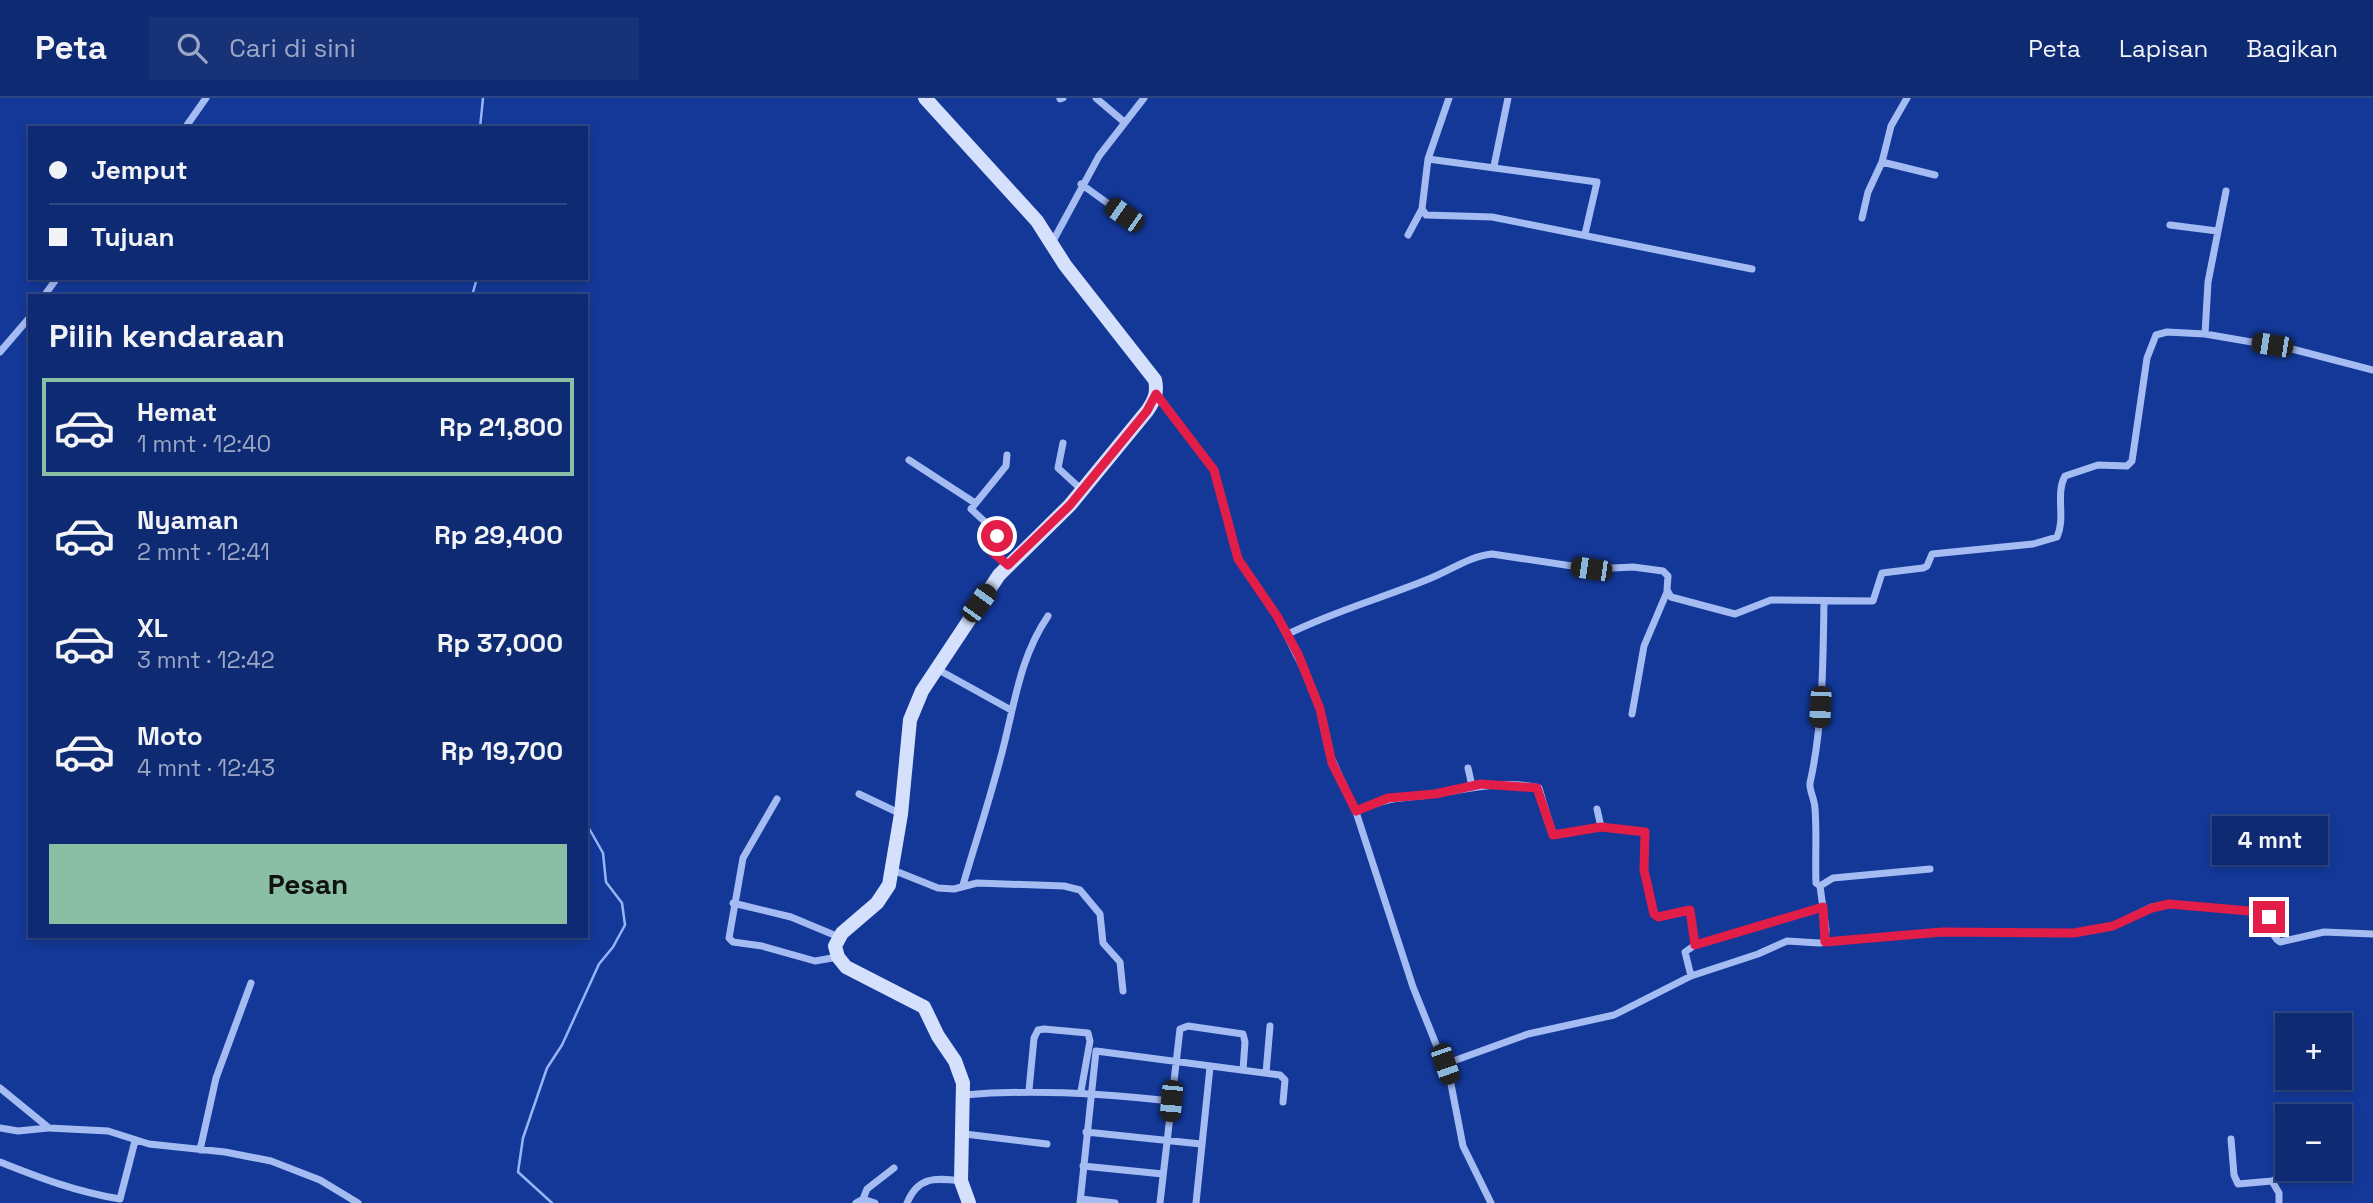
<!DOCTYPE html>
<html lang="id">
<head>
<meta charset="utf-8">
<style>
	:root { --surface:#0e2a72; --page:#173277; --text:#f1f3f6; --muted:#9ba7c4; --line:#2e4684; --accent:#8abfa5 }
	body { margin:0; font-family:"Space Grotesk",sans-serif; background:var(--page); color:var(--text); height:100vh; display:flex; flex-direction:column; font-size:26px; white-space:nowrap }
	* { box-sizing:border-box; margin:0 }
	p { font-size:23px; color:var(--muted) }
	.icon { flex:none; width:38px; height:38px; fill:none; stroke:currentColor; stroke-width:2; stroke-linecap:round; stroke-linejoin:round }
	.map { position:relative; flex:1; overflow:hidden }
	.drawer { position:absolute; left:28px; top:196px; width:560px; height:644px; display:flex; flex-direction:column; background:var(--surface); border-radius:0px; box-shadow:0 4px 10px #0003,0 0 0 2px var(--line) }
	.drawer>* { flex:none }
	.top-card { position:absolute; left:28px; top:28px; width:560px; height:154px; border-radius:0px; box-shadow:0 4px 10px #0003,0 0 0 2px var(--line); display:grid; align-content:center; height:154px; padding:0 21px; background:var(--surface) }
	.tools { position:absolute; left:2275px; top:915px; display:grid; gap:14px }
	.tools a { display:grid; place-items:center; width:77px; height:77px; border-radius:0px; background:var(--surface); box-shadow:0 4px 10px #0003,0 0 0 2px var(--line); font-size:35px }
	.end { position:absolute; width:32px; height:32px; margin:-16px; border:9px solid #e11d48; background:#fff; box-shadow:0 0 0 4px #fff }
	.from { border-radius:50% }
	.bubble { position:absolute; height:49px; border-radius:0px; background:var(--surface); box-shadow:0 4px 10px #0003,0 0 0 2px var(--line); font-size:23px; font-weight:800; line-height:49px; text-align:center }
	.car { position:absolute; width:21px; height:42px; margin:-21px -10px; border-radius:9px; box-shadow:0 0 5px 2px #0007; background:linear-gradient(#222 24%,#8ab4d8 0 40%,#222 0 76%,#8ab4d8 0 86%,#222 0) }
	.top-card b { display:flex; align-items:center; gap:24px; height:66px; font-size:26px }
	.top-card b+b { border-top:2px solid var(--line) }
	.top-card i { width:18px; height:18px; background:var(--text) }
	ul { padding:0; list-style:none }
	li { display:flex; align-items:center; gap:21px; height:98px; margin:0 14px 10px; padding:0 7px; border:4px solid transparent; border-radius:0px }
	li div { flex:1 }
	li b { display:block; font-size:26px }
	li em { font-style:normal; font-weight:800 }
	li.on { border-color:var(--accent) }
	li>.icon { width:63px; height:63px; stroke-width:1.5 }
	h2 { padding:0 21px; font-size:32px; line-height:84px }
	.action { display:flex; gap:14px; margin-top:auto; padding:14px 21px }
	.action a { flex:1; height:80px; border-radius:0px; background:var(--accent); color:#111; font-size:28px; font-weight:800; line-height:80px; text-align:center }
	header { display:flex; align-items:center; gap:42px; box-sizing:border-box; height:98px; padding:0 35px; background:var(--surface); border-bottom:2px solid var(--line) }
	header strong { font-size:33px }
	nav { display:flex; gap:38px; margin-inline-start:auto; font-size:24px }
	.search { width:490px; height:63px; background:var(--page); display:flex; align-items:center; gap:18px; box-sizing:border-box; padding:0 24px; border-radius:0px; color:var(--muted); font-size:26px }
	.map>svg:first-child { display:block }
	.lines { fill:none; stroke-linecap:round; stroke-linejoin:round }
	.stream { stroke:#97b4f6; stroke-width:2.5 }
	.street { stroke:#a5bcf3; stroke-width:7 }
	.secondary { stroke:#d5e0fd; stroke-width:14 }
	.route { stroke:#e11d48; stroke-width:9 }
</style>
</head>
<body>
<header>
<strong>Peta</strong>
<div class="search"><svg class="icon" aria-label="search" viewBox="0 0 24 24"><circle cx="10" cy="10" r="6"/><path d="M15 15l6 6"/></svg>Cari di sini</div>
<nav><a>Peta</a><a>Lapisan</a><a>Bagikan</a></nav>
</header>
<div class="map">
<svg width="2373" height="1105" viewBox="0 0 2373 1105">
	<rect width="100%" height="100%" fill="#133898"/>
	<g class="lines">
		<!-- stream -->
		<path class="stream" d="M480,30l3,-30
			M472,198l5,-18
			M552,1105l-34,-31 5,-34 24,-70 15,-23 37,-81 14,-17 12,-22 -3,-22 -16,-21 -3,-29 -17,-30"/>
		<!-- street -->
		<path class="street" d="M1096,0l27,23
			M1449,0l-21,61 -6,50 4,6 66,2 260,52
			M1060,1l3,-1
			M185,30l21,-30
			M1428,61l169,23 -12,52
			M1882,64l53,13
			M1494,68l14,-68
			M1081,86l43,31
			M2226,93l-18,91 -3,52 87,15 81,21
			M1862,120l6,-26 14,-30 9,-36 16,-28
			M2170,127l47,6
			M1408,137l14,-26
			M1053,143l46,-85 45,-58
			M44,198l13,-18
			M0,254l30,-35
			M1157,296l57,76 24,89 39,57 32,64 11,29 9,44 27,59 57,175 37,92 13,67 28,57
			M1063,345l-5,25 24,22
			M1007,357l-1,11 -35,43 25,23 -7,15 19,18
			M909,362l66,43
			M1824,504c-1,60 -1,123 -14,181 -1,7 5,17 5,26 2,25 0,49 1,74l4,3 6,44 -1,12
			M1288,536c46,-23 95,-36 143,-56 20,-8 39,-22 61,-24l100,15 41,-2 30,4 5,5 -1,14 4,7 64,17 36,-14 102,1 9,-28 41,-5 4,-2 5,-12 101,-10 24,-7c9,-19 -2,-43 8,-61l33,-11 29,1 5,-5 15,-103 9,-23 11,-3 38,2
			M937,571l74,41
			M1632,616l12,-68 23,-54
			M1468,670l4,18
			M859,696l42,20
			M777,701l-34,59 -14,80 4,4 29,4 53,15 23,-4
			M1597,711l4,18 44,5 -1,38 10,44 4,3 32,-7 5,35
			M1356,714c30,-16 48,-13 79,-18 36,-5 68,-15 104,-6l14,47 48,-8
			M893,772l45,18 16,1 23,-6 87,3 16,4 20,24 3,29 17,19 3,29
			M963,787c12,-41 26,-83 37,-125 14,-50 18,-100 48,-144
			M1820,788l13,-8 97,-9
			M733,805l58,14 48,20
			M1691,878l-6,-24 10,-7 128,-38
			M1445,966l83,-30 86,-19 77,-39 67,-22 29,-13 32,2 123,-11 132,1 39,-7 39,-19 17,-3 92,8c14,7 7,23 19,30l44,-10 49,2
			M1266,975l4,-47
			M0,990l49,40 59,3 41,13 76,8 46,9 49,19 38,23
			M1029,992l5,-52 4,-8 6,-1 44,4 2,8 -9,50
			M964,997c70,-6 137,-2 206,6
			M0,1030l18,3 30,-3
			M1086,1034l115,12
			M965,1036l82,10
			M2231,1041l3,36 4,9 34,-3 25,-12
			M200,1052l16,-72 35,-95
			M0,1064c40,16 77,30 120,37l15,-58
			M1083,1068l80,8
			M2272,1083l7,12v10
			M863,1101l4,-10 27,-21
			M1081,1101l34,4
			M856,1105l7,-4 12,4
			M907,1105c11,-27 28,-25 54,-22
			M1080,1105l16,-152 184,24 5,5 -2,22
			M1160,1105l20,-174 8,-3 55,8 2,8 -2,28
			M1196,1105l14,-136"/>
		<!-- secondary -->
		<path class="secondary" d="M925,0l112,123 28,44 90,115c3,13 -1,21 -8,31l-77,94 -71,70 -77,116 -12,29 -9,94 -12,71 -12,18 -35,30 -7,13 3,11 8,10 78,40 14,29 17,25 8,22 -2,98 8,22"/>
	</g>
	<g class="lines">
		<!-- route -->
		<path class="route" d="M997,438l-7,14 18,15 62,-60 77,-94 9,-17 58,76 24,89 39,57 21,38 22,55 12,54 24,48 32,-13 47,-4 46,-10 56,4 16,47 48,-8 44,5 -1,38 10,44 4,3 32,-7 5,35 128,-38 2,35 117,-10 132,1 39,-7 39,-18 17,-4 92,8 8,5"/>
	</g>
</svg>
<div class="tools">
<a>+</a>
<a>−</a>
</div>
<i class="end from" style="left:997px;top:438px"></i>
<i class="end" style="left:2269px;top:819px"></i>
<div class="bubble" style="left:2212px;top:718px;width:116px">4 mnt</div>
<i class="car" style="left:1124px;top:117px;rotate:305deg"></i>
<i class="car" style="left:2272px;top:247px;rotate:279deg"></i>
<i class="car" style="left:1591px;top:471px;rotate:278deg"></i>
<i class="car" style="left:979px;top:505px;rotate:36deg"></i>
<i class="car" style="left:1820px;top:609px;rotate:183deg"></i>
<i class="car" style="left:1445px;top:966px;rotate:161deg"></i>
<i class="car" style="left:1171px;top:1003px;rotate:185deg"></i>
<div class="top-card">
<b><i class="from"></i>Jemput</b>
<b><i></i>Tujuan</b>
</div>
<section class="drawer">
<h2>Pilih kendaraan</h2>
<ul>
<li class="on"><svg class="icon" aria-label="car" viewBox="0 0 24 24"><path d="M5 17H2v-5l4-1 3-4h7l3 4 3 1v5h-3M9 17h6M6 11h13"/><circle cx="7" cy="17" r="2"/><circle cx="17" cy="17" r="2"/></svg><div><b>Hemat</b><p>1 mnt · 12:40</p></div><em>Rp 21,800</em></li>
<li><svg class="icon" aria-label="car" viewBox="0 0 24 24"><path d="M5 17H2v-5l4-1 3-4h7l3 4 3 1v5h-3M9 17h6M6 11h13"/><circle cx="7" cy="17" r="2"/><circle cx="17" cy="17" r="2"/></svg><div><b>Nyaman</b><p>2 mnt · 12:41</p></div><em>Rp 29,400</em></li>
<li><svg class="icon" aria-label="car" viewBox="0 0 24 24"><path d="M5 17H2v-5l4-1 3-4h7l3 4 3 1v5h-3M9 17h6M6 11h13"/><circle cx="7" cy="17" r="2"/><circle cx="17" cy="17" r="2"/></svg><div><b>XL</b><p>3 mnt · 12:42</p></div><em>Rp 37,000</em></li>
<li><svg class="icon" aria-label="car" viewBox="0 0 24 24"><path d="M5 17H2v-5l4-1 3-4h7l3 4 3 1v5h-3M9 17h6M6 11h13"/><circle cx="7" cy="17" r="2"/><circle cx="17" cy="17" r="2"/></svg><div><b>Moto</b><p>4 mnt · 12:43</p></div><em>Rp 19,700</em></li>
</ul>
<div class="action"><a>Pesan</a></div>
</section>
</div>
</body>
</html>
